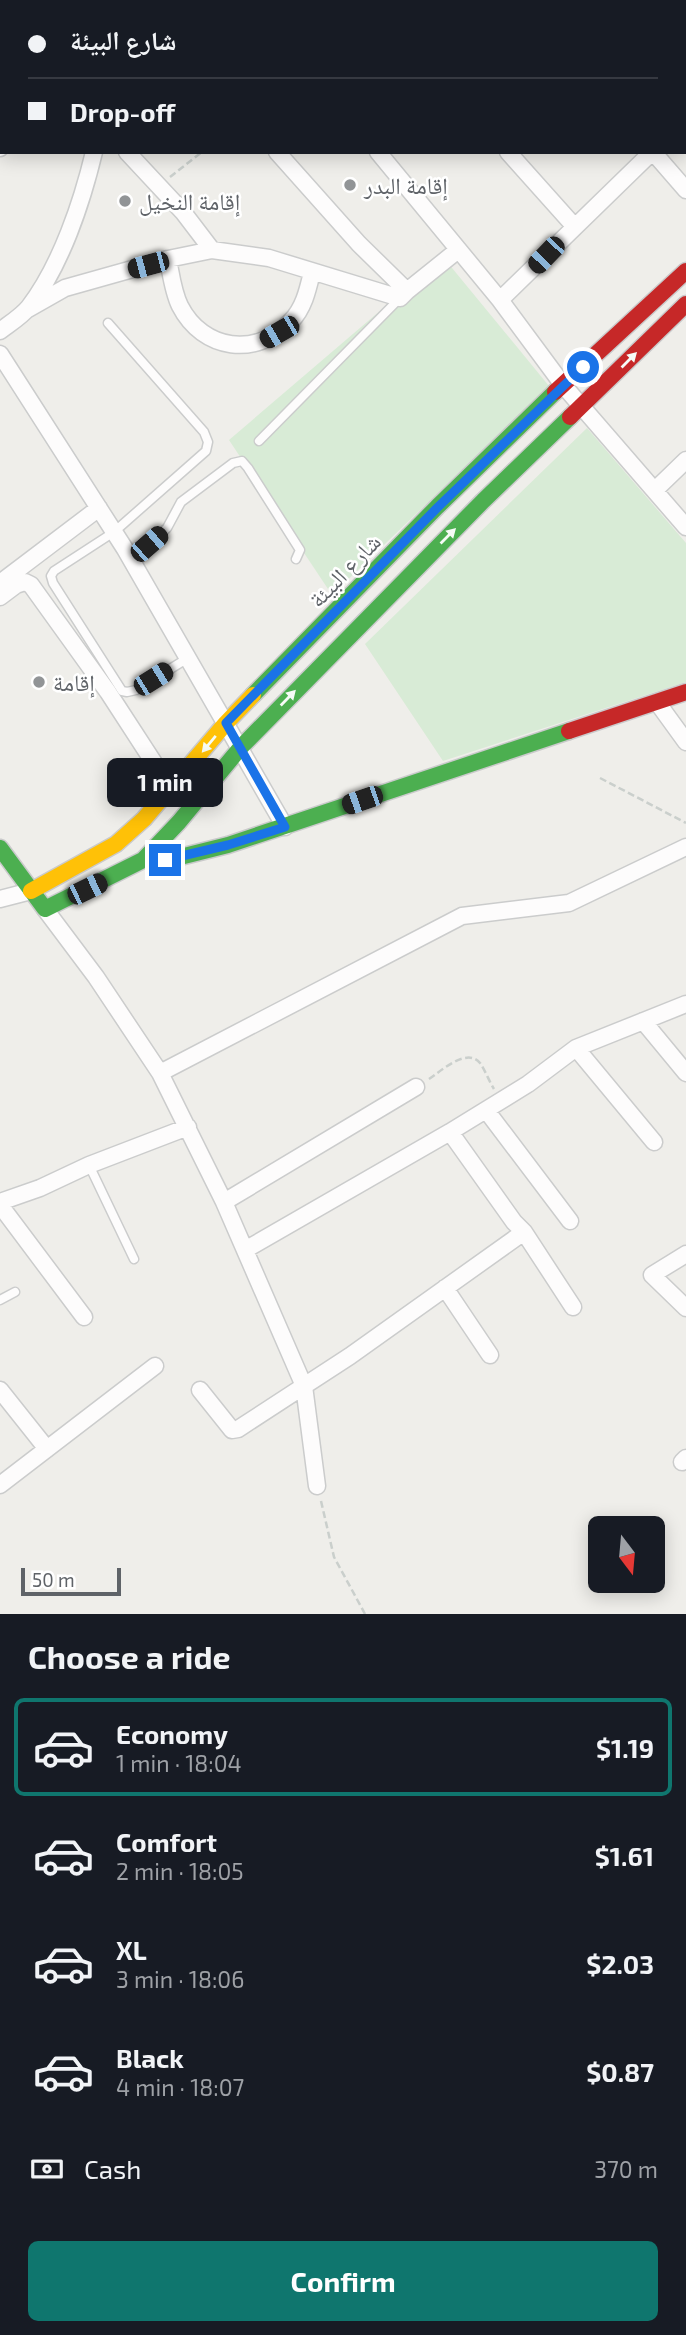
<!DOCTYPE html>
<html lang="en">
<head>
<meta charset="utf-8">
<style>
	:root { --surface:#171b24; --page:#20242c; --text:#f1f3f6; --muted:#9ea1a6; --line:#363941; --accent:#0f766e }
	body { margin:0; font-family:"Exo 2","Noto Naskh Arabic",sans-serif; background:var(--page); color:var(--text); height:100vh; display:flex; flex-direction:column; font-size:26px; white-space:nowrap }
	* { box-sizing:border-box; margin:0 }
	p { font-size:23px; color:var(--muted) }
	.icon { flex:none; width:38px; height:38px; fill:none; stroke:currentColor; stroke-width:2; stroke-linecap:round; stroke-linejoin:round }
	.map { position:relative; height:1614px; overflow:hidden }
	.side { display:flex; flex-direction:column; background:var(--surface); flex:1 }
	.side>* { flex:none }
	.hud { position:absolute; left:0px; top:0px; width:686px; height:154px; box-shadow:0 4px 18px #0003; display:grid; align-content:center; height:154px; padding:0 28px; background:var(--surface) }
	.needle { width:46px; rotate:164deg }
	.fabs { position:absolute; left:588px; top:1516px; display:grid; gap:14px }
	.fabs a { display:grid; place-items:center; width:77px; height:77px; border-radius:10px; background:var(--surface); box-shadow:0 4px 18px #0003; font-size:35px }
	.scale { position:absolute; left:21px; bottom:18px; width:100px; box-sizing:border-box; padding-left:7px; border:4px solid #5f6368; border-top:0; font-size:19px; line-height:24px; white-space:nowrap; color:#5f6368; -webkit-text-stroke:5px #fff; paint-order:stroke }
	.end { position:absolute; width:32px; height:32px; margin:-16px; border:9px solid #1a73e8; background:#fff; box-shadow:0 0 0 4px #fff }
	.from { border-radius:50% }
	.bubble { position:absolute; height:49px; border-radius:10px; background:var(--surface); box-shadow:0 4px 18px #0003; font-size:23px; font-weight:700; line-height:49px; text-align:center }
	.car { position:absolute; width:21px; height:42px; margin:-21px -10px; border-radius:9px; box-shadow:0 0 5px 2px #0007; background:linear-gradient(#222 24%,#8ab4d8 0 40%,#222 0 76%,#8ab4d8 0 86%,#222 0) }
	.hud b { display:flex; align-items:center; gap:24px; height:66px; font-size:26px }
	.hud b+b { border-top:2px solid var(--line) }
	.hud i { width:18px; height:18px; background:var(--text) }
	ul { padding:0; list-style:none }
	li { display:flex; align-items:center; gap:21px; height:98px; margin:0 14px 10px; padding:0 14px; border:4px solid transparent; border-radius:10px }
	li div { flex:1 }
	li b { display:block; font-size:26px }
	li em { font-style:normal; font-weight:700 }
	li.current { border-color:var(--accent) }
	li>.icon { width:63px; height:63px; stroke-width:1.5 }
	h2 { padding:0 28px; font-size:32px; line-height:84px }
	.pay { display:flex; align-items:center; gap:18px; height:77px; padding:0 28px; font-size:26px }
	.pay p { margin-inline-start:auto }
	.primary-button { display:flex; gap:14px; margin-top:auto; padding:14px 28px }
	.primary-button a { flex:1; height:80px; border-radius:10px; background:var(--accent); color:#fff; font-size:28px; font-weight:700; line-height:80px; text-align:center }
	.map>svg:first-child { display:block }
	.green { fill:#d8ebd6 }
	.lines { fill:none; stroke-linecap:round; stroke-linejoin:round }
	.lane-casing { stroke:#cbcccc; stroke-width:11 }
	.street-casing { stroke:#cbcccc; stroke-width:19 }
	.fast-casing { stroke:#cacacb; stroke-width:19 }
	.slow-casing { stroke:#cacacb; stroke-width:19 }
	.jam-casing { stroke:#cacacb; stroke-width:19 }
	.path { stroke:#cacfcc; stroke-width:2.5; stroke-dasharray:7 3.5; stroke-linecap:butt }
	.lane { stroke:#fdfcfc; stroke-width:8 }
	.street { stroke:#fdfcfc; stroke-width:16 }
	.fast { stroke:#4caf50; stroke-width:16 }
	.slow { stroke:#ffc107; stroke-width:16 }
	.jam { stroke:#c62828; stroke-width:16 }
	.oneway { fill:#f6fbf6 }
	.route { stroke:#1a73e8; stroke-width:9 }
	.poi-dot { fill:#919496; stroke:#fff; stroke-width:2.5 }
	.labels { text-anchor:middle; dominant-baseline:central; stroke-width:5; stroke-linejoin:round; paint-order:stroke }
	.poi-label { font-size:23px; fill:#5f6368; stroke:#fff; text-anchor:start }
	.street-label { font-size:23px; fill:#5f6368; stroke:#fff }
</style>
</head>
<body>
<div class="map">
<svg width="686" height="1614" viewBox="0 0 686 1614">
	<rect width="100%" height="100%" fill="#efeeea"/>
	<!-- green -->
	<path class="green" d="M443,257l106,129 -217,209 -103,-155z
		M587,428l99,115v139l-243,79 -78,-117z"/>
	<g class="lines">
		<!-- lane casing -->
		<g class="lane-casing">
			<path id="lane" d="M108,323l96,109 4,10 -2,9 -92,81 -60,39 -3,5 2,7 69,108 5,1 9,-2 52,-32
				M259,441l141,-143
				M131,559l36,-31 14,-26 52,-39 9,-2 6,7 52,82 -4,9
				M89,1165l45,94
				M0,1300l15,-8"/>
		</g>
		<!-- street casing -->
		<g class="street-casing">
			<path id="street" d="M87,0v2
				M136,0l2,2
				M253,0l2,2
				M515,0l2,2
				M376,2l2,-2
				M501,2l2,-2
				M0,27l2,6
				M684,122l2,-2
				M0,148l2,-8
				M127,152l56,60 29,38
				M277,152l82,92 48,47 51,-41
				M378,152l122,148 63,85 123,142
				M508,152l67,75
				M653,152l33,38
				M168,259c3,15 5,33 12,47 23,45 77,52 111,15 13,-13 17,-32 21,-49
				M500,300l152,-148
				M28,309l37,-21 103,-29 44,-9 57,8 131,40 7,-7
				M0,331c9,-7 22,-15 29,-24 32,-42 53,-105 65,-155
				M0,354l125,195 160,278
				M655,490l31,-30
				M0,583l99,-75
				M0,597l16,-12 9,-3 6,3 77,107 63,97
				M657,702l29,40
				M0,899l31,-8
				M45,909l51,68 64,96 64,129 80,184 13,100
				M643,1021l43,52
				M576,1048l78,94
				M160,1073l302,-157 107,-13 117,-56
				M486,1110l84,111
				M0,1202l40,-14 49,-23 99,-38
				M224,1202l192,-115
				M0,1205l84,112
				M524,1232l49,75
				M245,1250l205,-118 78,-48 48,-36 110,-44
				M686,1254l-34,21 34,33
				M445,1288l45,67
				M0,1390l47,59
				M200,1390l32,40 6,-1 112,-73 174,-124 -10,-10 -64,-90
				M682,1462l4,-4
				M0,1485l155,-119"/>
		</g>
		<!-- fast casing -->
		<g class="fast-casing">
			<path id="fast" d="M253,695l184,-188 118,-115
				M0,848l45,61 98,-49 36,-38 62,-75 242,-246 87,-84
				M143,860l37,-3 48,-12 341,-114"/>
		</g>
		<!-- slow casing -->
		<g class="slow-casing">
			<path id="slow" d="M31,891l85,-47 28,-25 82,-96 27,-28"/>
		</g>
		<!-- jam casing -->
		<g class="jam-casing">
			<path id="jam" d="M555,392l131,-121
				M570,417l116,-113
				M569,731l117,-39"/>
		</g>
		<!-- path -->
		<path class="path" d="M170,177l32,-25
			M600,778l86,45
			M429,1079c12,-8 38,-32 51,-16 5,7 9,18 14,26
			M321,1501l13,56 31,57"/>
		<!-- lane -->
		<use href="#lane" class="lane"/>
		<!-- street -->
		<use href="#street" class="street"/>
		<!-- fast -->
		<use href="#fast" class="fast"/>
		<!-- slow -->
		<use href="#slow" class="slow"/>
		<!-- jam -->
		<use href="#jam" class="jam"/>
	</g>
	<!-- one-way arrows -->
	<defs><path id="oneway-solid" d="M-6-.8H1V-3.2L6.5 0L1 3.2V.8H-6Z" transform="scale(1.75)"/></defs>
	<g class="oneway">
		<use href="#oneway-solid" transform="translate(629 360) rotate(-45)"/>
		<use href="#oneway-solid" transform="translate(448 536) rotate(-45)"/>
		<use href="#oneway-solid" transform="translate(288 698) rotate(-46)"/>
		<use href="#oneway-solid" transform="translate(209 744) rotate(130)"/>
	</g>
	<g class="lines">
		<!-- route -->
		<path class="route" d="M165,860l63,-15 57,-18 -59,-104 211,-215 146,-141"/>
	</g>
	<!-- markers -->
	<g class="poi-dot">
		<circle cx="350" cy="185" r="7"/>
		<circle cx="125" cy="201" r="7"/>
		<circle cx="39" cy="682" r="7"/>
	</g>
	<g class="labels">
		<!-- poi labels -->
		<g class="poi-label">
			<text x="364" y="185">إقامة البدر</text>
			<text x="139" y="201">إقامة النخيل</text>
			<text x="53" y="682">إقامة</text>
		</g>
		<!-- street labels -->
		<g class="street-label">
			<text transform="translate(344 570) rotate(-46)">شارع البيئة</text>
		</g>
	</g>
</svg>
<div class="fabs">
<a><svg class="needle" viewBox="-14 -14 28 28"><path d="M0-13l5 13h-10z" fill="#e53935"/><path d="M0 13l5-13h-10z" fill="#9ea1a6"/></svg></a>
</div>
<div class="scale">50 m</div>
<i class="end from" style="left:583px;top:367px"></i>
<i class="end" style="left:165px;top:860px"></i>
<div class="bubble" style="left:107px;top:758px;width:116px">1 min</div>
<i class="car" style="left:546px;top:255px;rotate:224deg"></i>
<i class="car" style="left:148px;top:265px;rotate:255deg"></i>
<i class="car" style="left:279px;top:332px;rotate:240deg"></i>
<i class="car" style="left:149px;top:544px;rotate:49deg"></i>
<i class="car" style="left:153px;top:679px;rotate:58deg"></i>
<i class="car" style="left:362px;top:800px;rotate:251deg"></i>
<i class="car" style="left:87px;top:889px;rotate:64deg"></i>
<div class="hud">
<b><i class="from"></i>شارع البيئة</b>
<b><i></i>Drop-off</b>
</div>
</div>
<section class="side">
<h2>Choose a ride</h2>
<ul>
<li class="current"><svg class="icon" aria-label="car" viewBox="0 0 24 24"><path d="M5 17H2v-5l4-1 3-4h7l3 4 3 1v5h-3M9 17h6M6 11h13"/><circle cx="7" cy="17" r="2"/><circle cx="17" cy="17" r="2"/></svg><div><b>Economy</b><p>1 min · 18:04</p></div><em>$1.19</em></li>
<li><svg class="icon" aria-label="car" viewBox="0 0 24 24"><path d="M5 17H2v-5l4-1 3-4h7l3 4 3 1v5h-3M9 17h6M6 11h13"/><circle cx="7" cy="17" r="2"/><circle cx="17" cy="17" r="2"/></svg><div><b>Comfort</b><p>2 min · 18:05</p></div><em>$1.61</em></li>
<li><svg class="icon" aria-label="car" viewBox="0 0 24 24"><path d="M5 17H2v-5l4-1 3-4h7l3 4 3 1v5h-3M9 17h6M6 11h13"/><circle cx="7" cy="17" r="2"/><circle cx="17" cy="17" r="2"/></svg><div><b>XL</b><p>3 min · 18:06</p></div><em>$2.03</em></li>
<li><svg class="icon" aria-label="car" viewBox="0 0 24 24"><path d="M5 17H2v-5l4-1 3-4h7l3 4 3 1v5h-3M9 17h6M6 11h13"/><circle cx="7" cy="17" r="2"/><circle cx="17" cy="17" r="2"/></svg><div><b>Black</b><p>4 min · 18:07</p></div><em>$0.87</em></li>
</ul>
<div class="pay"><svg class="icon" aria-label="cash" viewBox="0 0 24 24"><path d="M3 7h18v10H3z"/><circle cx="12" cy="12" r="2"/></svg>Cash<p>370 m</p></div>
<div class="primary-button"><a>Confirm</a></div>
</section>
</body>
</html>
